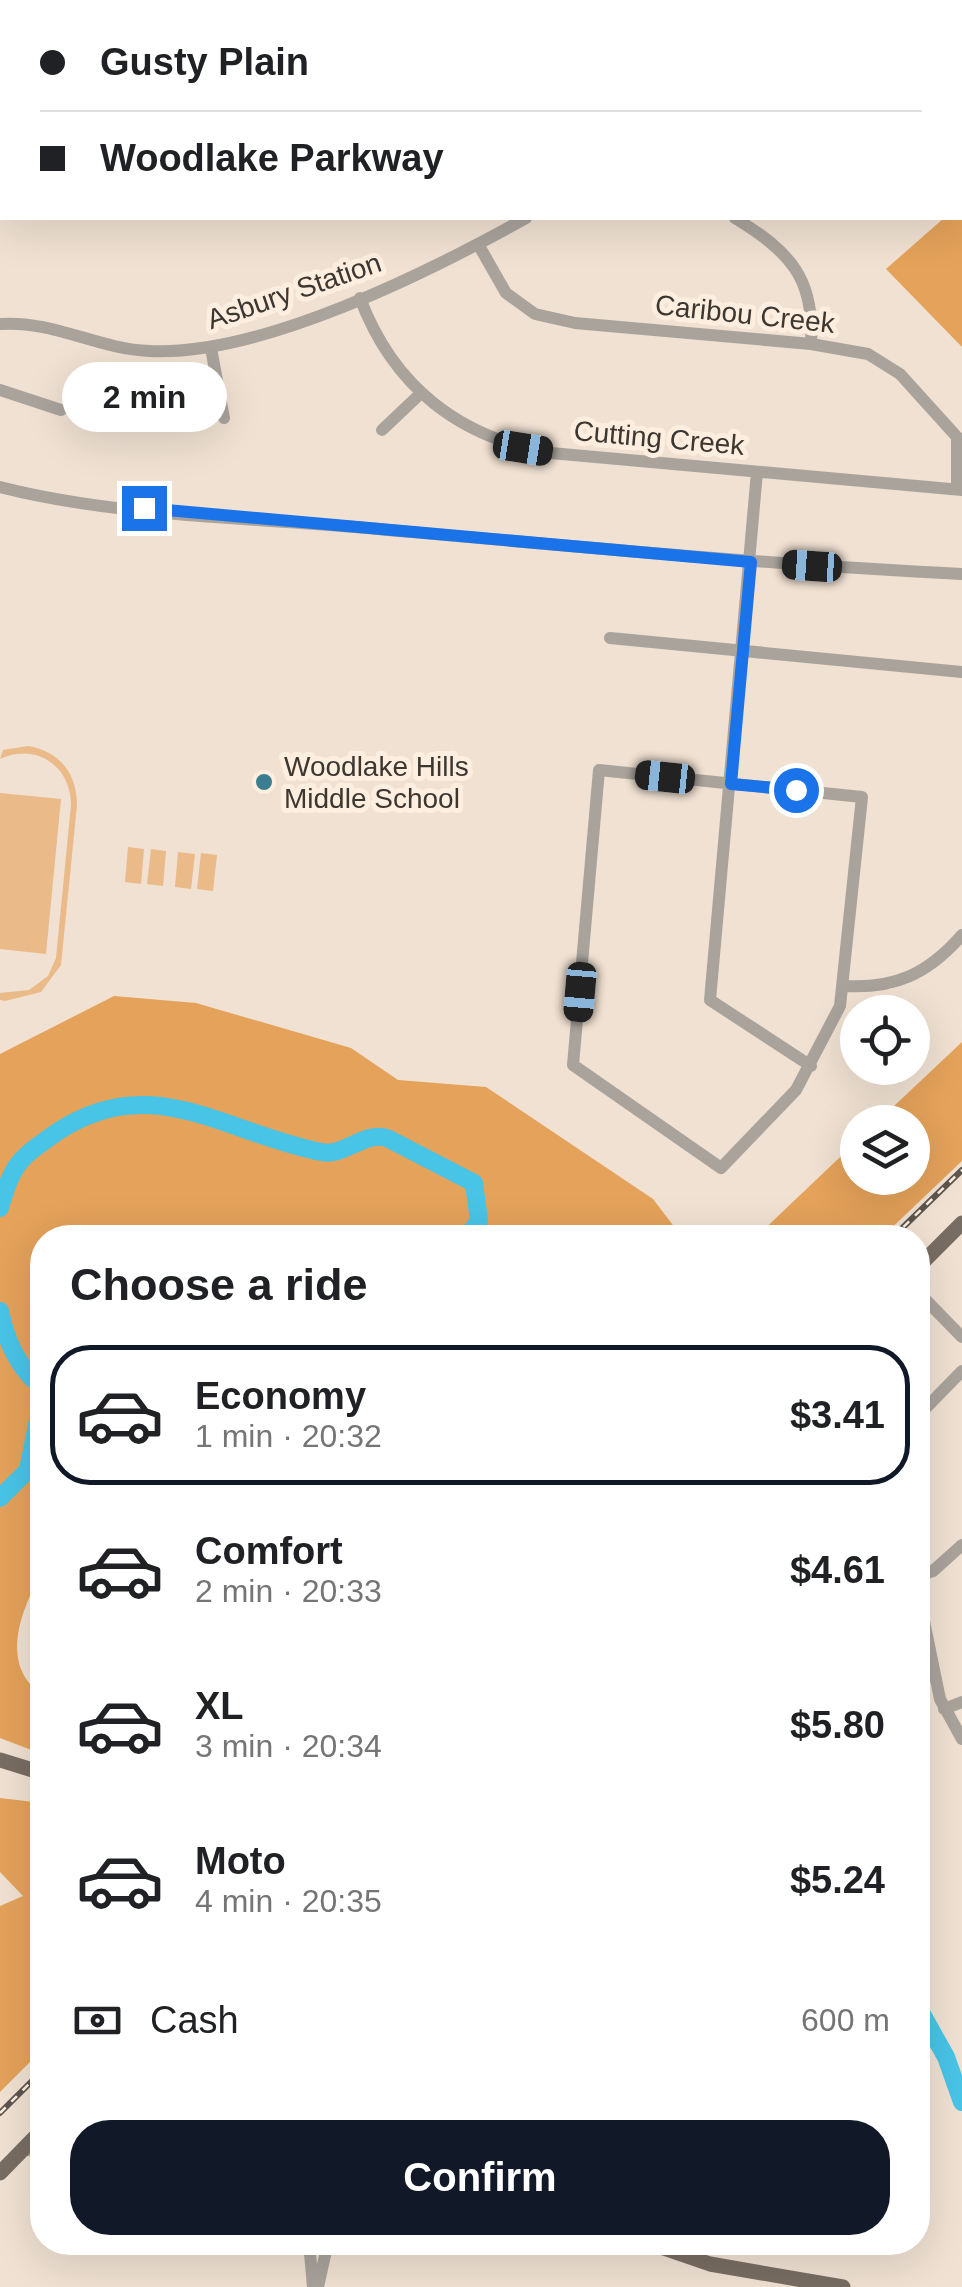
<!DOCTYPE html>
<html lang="en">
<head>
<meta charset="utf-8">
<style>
	:root { --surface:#fff; --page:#f2f2f2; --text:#202124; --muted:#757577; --line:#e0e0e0; --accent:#111827 }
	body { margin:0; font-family:Helvetica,sans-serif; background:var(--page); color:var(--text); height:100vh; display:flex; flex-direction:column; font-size:38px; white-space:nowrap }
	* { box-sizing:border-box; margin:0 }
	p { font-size:32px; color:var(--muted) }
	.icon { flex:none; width:55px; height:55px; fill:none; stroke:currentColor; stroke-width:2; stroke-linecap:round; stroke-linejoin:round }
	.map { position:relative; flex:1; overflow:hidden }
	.panel { position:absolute; left:30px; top:1225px; width:900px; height:1030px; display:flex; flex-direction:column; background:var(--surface); border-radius:40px; box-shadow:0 10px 40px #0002 }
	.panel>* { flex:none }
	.top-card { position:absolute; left:0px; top:0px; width:962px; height:220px; box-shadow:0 10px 40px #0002; display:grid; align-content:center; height:220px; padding:0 40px; background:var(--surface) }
	.tools { position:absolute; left:840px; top:995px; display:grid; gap:20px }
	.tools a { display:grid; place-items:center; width:90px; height:90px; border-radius:50%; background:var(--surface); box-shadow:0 10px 40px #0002; font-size:50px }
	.end { position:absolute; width:45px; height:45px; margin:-22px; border:12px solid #1a73e8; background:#fff; box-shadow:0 0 0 5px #fff }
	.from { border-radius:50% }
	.bubble { position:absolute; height:70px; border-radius:35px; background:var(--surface); box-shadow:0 10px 40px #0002; font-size:32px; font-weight:700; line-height:70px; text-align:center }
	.car { position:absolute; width:30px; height:60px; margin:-30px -15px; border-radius:12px; box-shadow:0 0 8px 2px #0007; background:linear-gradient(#222 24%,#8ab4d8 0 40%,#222 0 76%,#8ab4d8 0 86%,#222 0) }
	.top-card b { display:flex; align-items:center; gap:35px; height:95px; font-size:38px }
	.top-card b+b { border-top:2px solid var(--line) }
	.top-card i { width:25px; height:25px; background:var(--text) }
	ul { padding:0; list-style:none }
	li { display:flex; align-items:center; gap:30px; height:140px; margin:0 20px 15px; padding:0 20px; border:5px solid transparent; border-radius:40px }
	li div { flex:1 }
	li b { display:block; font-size:38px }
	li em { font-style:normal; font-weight:700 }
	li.selected { border-color:var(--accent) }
	li>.icon { width:90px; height:90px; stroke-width:1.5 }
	h2 { padding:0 40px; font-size:45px; line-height:120px }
	.pay { display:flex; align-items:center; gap:25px; height:110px; padding:0 40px; font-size:38px }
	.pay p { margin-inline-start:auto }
	.primary-button { display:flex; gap:20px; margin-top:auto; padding:20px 40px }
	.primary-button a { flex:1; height:115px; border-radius:40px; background:var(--accent); color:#fff; font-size:40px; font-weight:700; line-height:115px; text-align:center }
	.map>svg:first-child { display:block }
	.green { fill:#eaba89 }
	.forest { fill:#e4a25a }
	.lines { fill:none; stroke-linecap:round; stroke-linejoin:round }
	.river { stroke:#48c4e7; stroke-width:18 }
	.minor { stroke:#a9a39c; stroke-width:12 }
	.major { stroke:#786d62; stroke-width:15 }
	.rail-casing { stroke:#5d554e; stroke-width:6 }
	.rail { stroke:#fdeedf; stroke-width:2.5; stroke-dasharray:8; stroke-linecap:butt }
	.route { stroke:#1a73e8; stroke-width:12 }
	.poi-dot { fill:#3d7d91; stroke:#fdeedf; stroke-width:4 }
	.labels { text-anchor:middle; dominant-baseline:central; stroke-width:10; stroke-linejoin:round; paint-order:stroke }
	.street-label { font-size:28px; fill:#3d3731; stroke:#fdeedf }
	.poi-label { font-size:28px; fill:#3d3731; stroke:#fdeedf; text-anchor:start }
</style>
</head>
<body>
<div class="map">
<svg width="962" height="2287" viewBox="0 0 962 2287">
	<rect width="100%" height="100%" fill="#f0e1d2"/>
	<!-- green -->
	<path class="green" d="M450,0h180l2,2h-180z
		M28,746c31,5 49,27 49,59l-16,160 -20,27 -36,9 -5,-1v-7l29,-3 19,-14 8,-18 15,-153c0,-39 -35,-63 -71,-46l3,-9z
		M0,793l61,6 -15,155 -46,-5z
		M128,847l16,2 -3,35 -16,-2z
		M151,849l15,2 -3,35 -16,-2z
		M178,852l17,2 -4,35 -16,-2z
		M201,853l16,2 -4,36 -16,-2z"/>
	<!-- forest -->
	<path class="forest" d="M962,203v144l-76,-78 58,-51h16z
		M114,996l82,7 155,45 47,32 88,7 167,112 29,38 -640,1v335c-23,39 -42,94 0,121v60l-42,-16v-684z
		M962,1042v119l-80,76h-126l101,-96 1,37h54v-56h-35z
		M0,1798l42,5v247l-42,42v-186l23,-10 -23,-24z"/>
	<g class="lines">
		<!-- river -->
		<path class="river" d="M0,1208c12,-45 20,-50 57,-76 95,-63 167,1 264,20 23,5 43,-21 66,-14l87,45 5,38 -13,17
			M0,1311c5,27 19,60 42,75
			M0,1498l28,-28 14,-70
			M918,2007l28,50 16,45"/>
		<!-- minor -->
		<path class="minor" d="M429,0l2,2
			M735,218c55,34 80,60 76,126
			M478,244l28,49 29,21 40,9 236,21 57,10 32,20 57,63v52
			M360,298c33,88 99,140 191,155l411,37
			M0,324c52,-4 98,25 149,27 111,6 280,-79 377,-133
			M211,348l13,70
			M0,390l61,20
			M382,430l37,-35
			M757,472l-47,528 101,66
			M0,487c114,29 238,30 355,40 202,18 404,37 607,47
			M610,638l352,34
			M599,770l263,27 -22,209 -44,84 -75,78 -148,-103z
			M844,986c51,3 84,-12 118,-51
			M918,1292l44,45
			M918,1416l44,-45
			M918,1576l15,-5 29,-26
			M918,1592l22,107 22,40
			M944,1709l18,-7
			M26,2149l16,5
			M309,2242l4,45
			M318,2287l10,-45"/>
		<!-- major -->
		<path class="major" d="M918,1267l44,-44
			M0,1760l42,13
			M0,2173l42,-43
			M646,2242l64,22 133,23"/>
		<!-- rail casing -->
		<g class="rail-casing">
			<path id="rail" d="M892,1238l70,-68
				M0,2113l42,-42"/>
		</g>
		<!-- rail -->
		<use href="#rail" class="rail"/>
	</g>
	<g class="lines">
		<!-- route -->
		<path class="route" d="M144,508l607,54 -20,222 65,6"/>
	</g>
	<!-- markers -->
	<circle class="poi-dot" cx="264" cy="782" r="10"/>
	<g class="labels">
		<!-- street labels -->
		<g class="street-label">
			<text transform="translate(294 291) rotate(-19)">Asbury Station</text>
			<text transform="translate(745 314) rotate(6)">Caribou Creek</text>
			<text transform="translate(659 438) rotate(5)">Cutting Creek</text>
		</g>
		<!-- poi labels -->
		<g class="poi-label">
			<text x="284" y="766">Woodlake Hills<tspan x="284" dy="32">Middle School</tspan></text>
		</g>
	</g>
</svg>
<div class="tools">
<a><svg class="icon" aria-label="locate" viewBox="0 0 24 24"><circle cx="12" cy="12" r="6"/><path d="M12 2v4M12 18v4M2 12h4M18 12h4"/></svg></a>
<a><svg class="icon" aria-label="layers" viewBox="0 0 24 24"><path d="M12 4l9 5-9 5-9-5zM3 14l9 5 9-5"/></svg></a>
</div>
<i class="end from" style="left:796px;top:790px"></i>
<i class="end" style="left:144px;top:508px"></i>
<div class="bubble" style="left:62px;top:362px;width:165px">2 min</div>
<i class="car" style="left:523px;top:448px;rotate:99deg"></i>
<i class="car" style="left:812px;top:566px;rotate:274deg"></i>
<i class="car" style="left:665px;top:777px;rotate:276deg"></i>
<i class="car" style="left:580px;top:992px;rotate:185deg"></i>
<div class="top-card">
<b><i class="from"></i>Gusty Plain</b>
<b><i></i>Woodlake Parkway</b>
</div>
<section class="panel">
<h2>Choose a ride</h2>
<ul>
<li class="selected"><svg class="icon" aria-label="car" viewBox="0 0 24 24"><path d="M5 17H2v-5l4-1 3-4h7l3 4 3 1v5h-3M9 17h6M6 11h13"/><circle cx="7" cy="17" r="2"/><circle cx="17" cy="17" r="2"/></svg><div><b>Economy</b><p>1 min · 20:32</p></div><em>$3.41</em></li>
<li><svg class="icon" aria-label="car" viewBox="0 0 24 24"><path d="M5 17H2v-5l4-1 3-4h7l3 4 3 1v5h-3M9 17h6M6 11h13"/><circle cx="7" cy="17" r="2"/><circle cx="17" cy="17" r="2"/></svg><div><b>Comfort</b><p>2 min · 20:33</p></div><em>$4.61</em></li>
<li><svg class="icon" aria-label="car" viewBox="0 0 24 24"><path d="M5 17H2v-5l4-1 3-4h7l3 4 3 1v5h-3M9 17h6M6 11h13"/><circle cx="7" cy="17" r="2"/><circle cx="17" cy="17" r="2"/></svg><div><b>XL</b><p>3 min · 20:34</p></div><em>$5.80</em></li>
<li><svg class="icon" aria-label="car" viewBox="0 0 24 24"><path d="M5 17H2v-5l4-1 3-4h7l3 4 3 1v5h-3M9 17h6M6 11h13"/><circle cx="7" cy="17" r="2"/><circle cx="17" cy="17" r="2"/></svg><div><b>Moto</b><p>4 min · 20:35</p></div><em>$5.24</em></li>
</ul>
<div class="pay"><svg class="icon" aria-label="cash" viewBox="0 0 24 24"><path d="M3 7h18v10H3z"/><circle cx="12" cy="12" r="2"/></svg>Cash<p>600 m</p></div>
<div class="primary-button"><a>Confirm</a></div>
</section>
</div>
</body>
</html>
